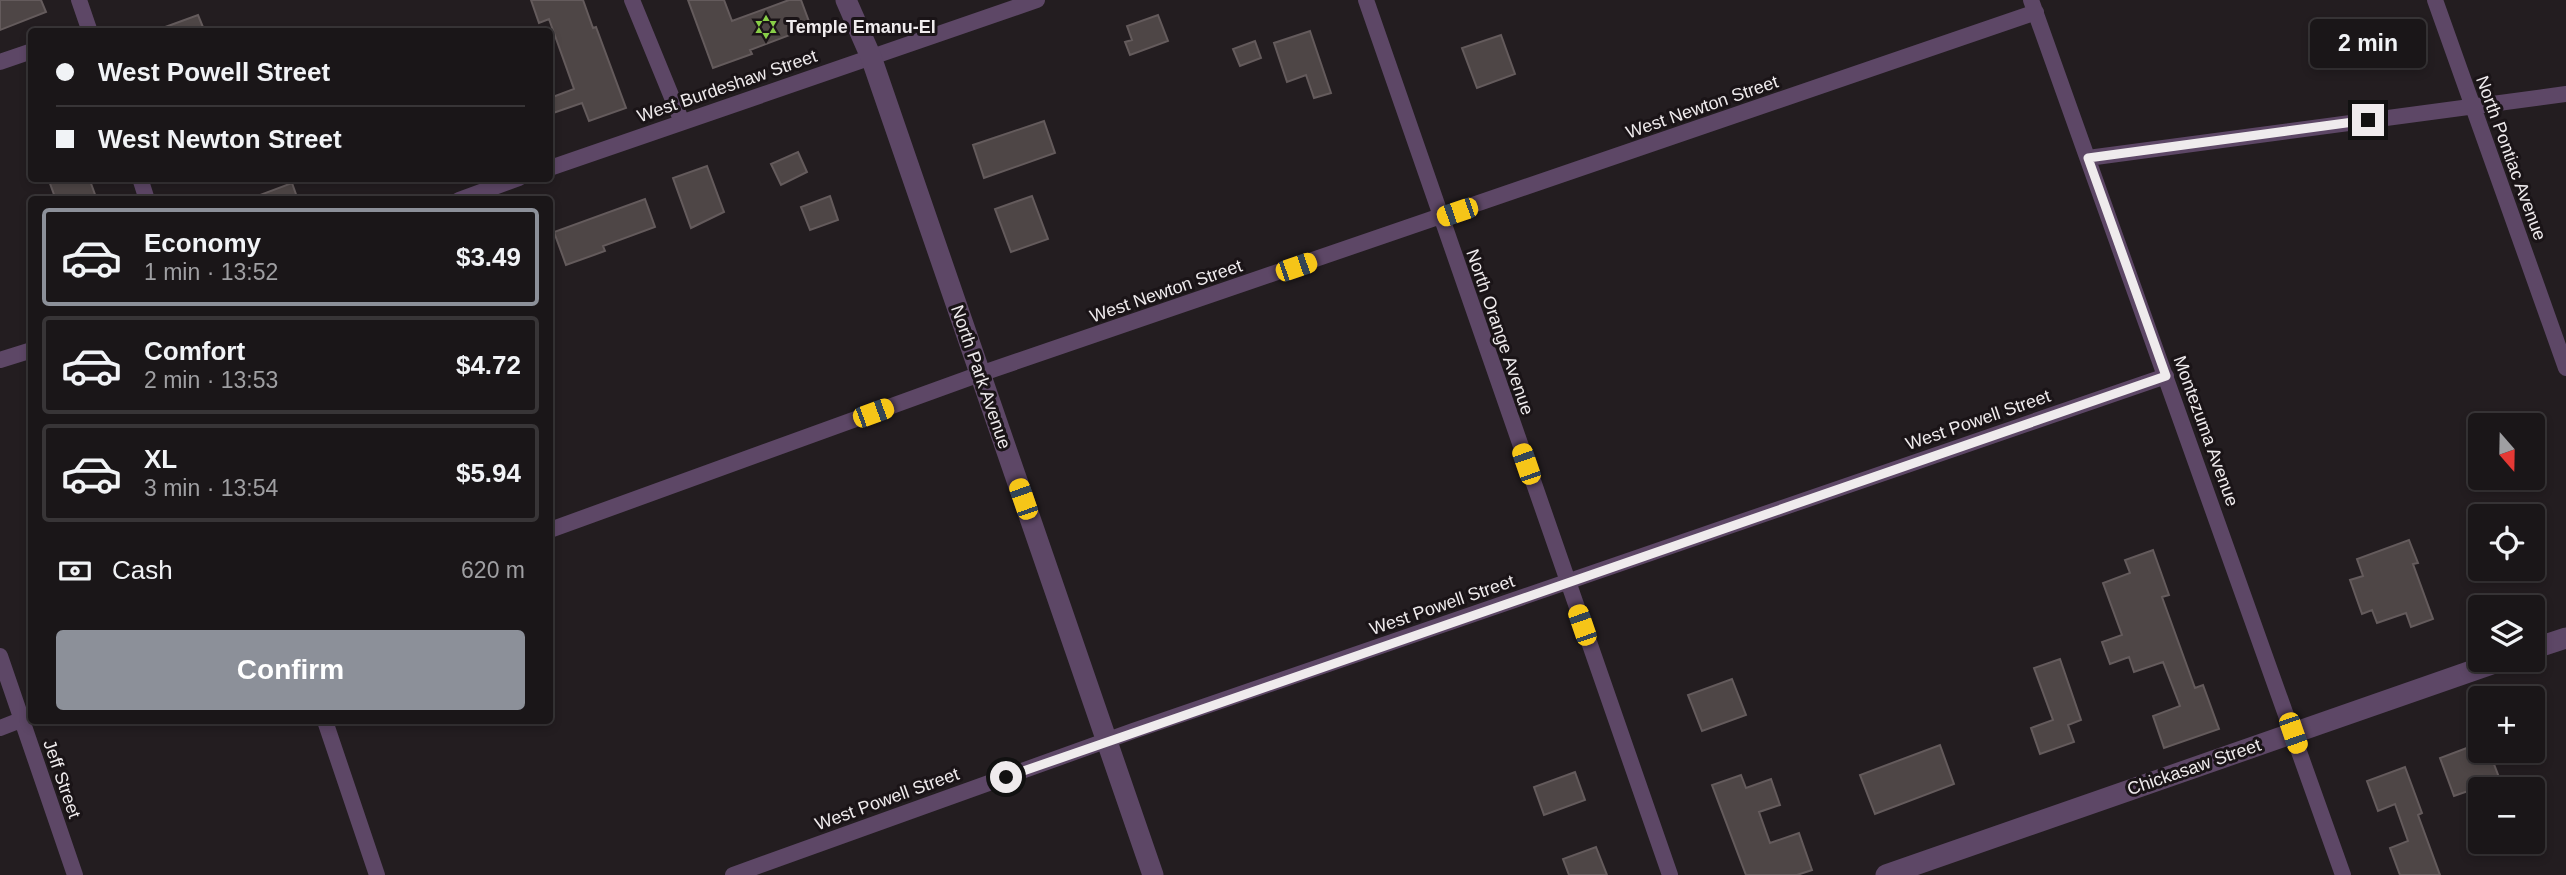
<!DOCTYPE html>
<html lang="en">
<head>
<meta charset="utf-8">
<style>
	:root { --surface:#1a1618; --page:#231f21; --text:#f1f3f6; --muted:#9f9fa2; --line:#383537; --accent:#8c9099 }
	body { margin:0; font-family:Arial,sans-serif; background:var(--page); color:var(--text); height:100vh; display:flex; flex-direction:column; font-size:26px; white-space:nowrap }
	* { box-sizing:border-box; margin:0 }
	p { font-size:23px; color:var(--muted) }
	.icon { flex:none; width:38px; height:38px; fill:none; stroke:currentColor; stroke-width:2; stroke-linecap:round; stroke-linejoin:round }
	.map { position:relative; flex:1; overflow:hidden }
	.drawer { position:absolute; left:28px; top:196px; width:525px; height:528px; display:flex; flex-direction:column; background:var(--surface); border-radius:7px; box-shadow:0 4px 10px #0003,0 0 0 2px var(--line) }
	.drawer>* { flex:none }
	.banner { position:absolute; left:28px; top:28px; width:525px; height:154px; border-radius:7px; box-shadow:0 4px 10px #0003,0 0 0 2px var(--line); display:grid; align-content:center; height:154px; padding:0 28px; background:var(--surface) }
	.needle { width:46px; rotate:160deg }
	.tools { position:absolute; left:2468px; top:413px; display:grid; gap:14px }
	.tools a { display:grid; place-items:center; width:77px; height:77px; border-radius:7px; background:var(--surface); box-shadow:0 4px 10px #0003,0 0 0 2px var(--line); font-size:35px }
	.end { position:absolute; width:32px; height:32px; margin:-16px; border:9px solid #efebed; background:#111; box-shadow:0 0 0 4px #111 }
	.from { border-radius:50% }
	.bubble { position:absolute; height:49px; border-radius:7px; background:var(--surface); box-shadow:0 4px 10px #0003,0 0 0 2px var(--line); font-size:23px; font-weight:600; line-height:49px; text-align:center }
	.car { position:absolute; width:21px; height:42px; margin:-21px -10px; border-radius:9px; box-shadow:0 0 5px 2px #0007; background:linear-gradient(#f5c518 24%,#345 0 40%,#f5c518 0 76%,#345 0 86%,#f5c518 0) }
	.banner b { display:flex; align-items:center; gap:24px; height:66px; font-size:26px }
	.banner b+b { border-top:2px solid var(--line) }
	.banner i { width:18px; height:18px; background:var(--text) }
	ul { padding:12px 0 0; list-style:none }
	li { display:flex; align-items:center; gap:21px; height:98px; margin:0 14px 10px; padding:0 14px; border:4px solid var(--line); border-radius:7px }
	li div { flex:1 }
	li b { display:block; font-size:26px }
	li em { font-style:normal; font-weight:600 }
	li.current { border-color:var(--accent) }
	li>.icon { width:63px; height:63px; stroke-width:1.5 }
	.pay { display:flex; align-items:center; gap:18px; height:77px; padding:0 28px; font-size:26px }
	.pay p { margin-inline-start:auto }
	.button { display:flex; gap:14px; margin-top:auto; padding:14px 28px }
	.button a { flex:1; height:80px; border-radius:7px; background:var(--accent); color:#fff; font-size:28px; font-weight:600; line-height:80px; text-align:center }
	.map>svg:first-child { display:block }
	.building { fill:#4e4646; stroke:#645b5c; stroke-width:2 }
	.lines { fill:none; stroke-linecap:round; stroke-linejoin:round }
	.minor { stroke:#5d4766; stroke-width:16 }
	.tertiary { stroke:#5d4766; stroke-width:21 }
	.route { stroke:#efebed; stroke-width:9 }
	.labels { text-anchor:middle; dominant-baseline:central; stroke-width:6; stroke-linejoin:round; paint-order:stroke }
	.poi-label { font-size:18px; font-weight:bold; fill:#efebed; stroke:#1a1417; text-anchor:start }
	.street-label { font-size:18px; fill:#efebed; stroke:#1a1417 }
</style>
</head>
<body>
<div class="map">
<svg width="2566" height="875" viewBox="0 0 2566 875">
	<rect width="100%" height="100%" fill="#231d20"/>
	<!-- building -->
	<path class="building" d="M0,0h41l5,12 -46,18z
		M531,0h52l10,28 3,-1 30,81 -37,13 -7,-18 -32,11v-16l24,-9 -25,-70 -10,4z
		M688,0h36l8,21 57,-21h12l10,27 -61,23 2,4 -39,14z
		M198,15l7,17h-48v-2z
		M1158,15l10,26 -38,14 -5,-13 7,-2 -5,-14z
		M1310,31l21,62 -17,5 -8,-23 -19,7 -13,-39z
		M1501,35l14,39 -38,14 -15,-40z
		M1255,41l6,17 -21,8 -7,-17z
		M1044,121l11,32 -71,25 -11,-33z
		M798,152l9,20 -26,13 -10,-21z
		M707,166l17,46 -33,16 -18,-50z
		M48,178h41l8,22h-41z
		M292,183l6,17h-46v-2z
		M830,196l8,24 -28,10 -9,-23z
		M1032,196l16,43 -37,13 -16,-43z
		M645,199l10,28 -52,19 2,5 -39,14 -12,-33z
		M2409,540l9,23 -5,1 20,55 -22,8 -5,-14 -29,10 -5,-13 -10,4 -12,-34 13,-4 -6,-17z
		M2153,550l16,45 -7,2 33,91 8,-3 16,44 -55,19 -11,-32 27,-10 -17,-44 -29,10 -5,-15 -19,7 -8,-22 20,-7 -19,-52 27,-10 -5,-13z
		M2060,659l21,61 -13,5 6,17 -34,12 -9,-26 22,-8 -19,-52z
		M1732,679l14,36 -44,16 -14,-36z
		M2480,743v8h9l11,29 -46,16 -14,-38z
		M1940,745l14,39 -79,30 -15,-39z
		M2405,767l17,46 -4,2 22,60h-40l-10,-27 18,-7 -13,-37 -17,7 -11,-30z
		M1575,772l10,28 -41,15 -10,-28z
		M1741,775l5,13 25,-9 9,26 -21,7 11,31 29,-10 13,37 -15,5h-51l-34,-90z
		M1596,847l11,28h-38l-6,-16z"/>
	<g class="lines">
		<!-- minor -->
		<path class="minor" d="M79,0l11,32
			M632,0l50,122
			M1366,0l304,875
			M2031,0l312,875
			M2435,0l131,368
			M0,62l32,-11
			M2088,158l478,-64
			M550,168l487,-168
			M140,178l7,22
			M459,200l60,-22
			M0,360l32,-10
			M550,530l430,-156 1056,-362
			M0,656l75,219
			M325,721l52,154
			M0,728l31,-12
			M733,875l400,-144 1033,-355"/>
		<!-- tertiary -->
		<path class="tertiary" d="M846,0l25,57 282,818
			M2532,649l34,-11
			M1886,875l617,-215"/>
	</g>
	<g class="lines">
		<!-- route -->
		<path class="route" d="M1006,777l1160,-401 -78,-218 280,-38"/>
	</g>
	<!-- icons -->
	<defs>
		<g id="synagogue-bare" transform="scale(1.89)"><path d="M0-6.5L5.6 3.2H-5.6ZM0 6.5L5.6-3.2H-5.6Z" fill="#89cf48" stroke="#1a1417" stroke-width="2.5" paint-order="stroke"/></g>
	</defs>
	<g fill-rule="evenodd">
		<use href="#synagogue-bare" x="766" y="27"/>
	</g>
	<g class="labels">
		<!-- poi labels -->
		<g class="poi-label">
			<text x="786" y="27">Temple Emanu-El</text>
		</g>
		<!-- street labels -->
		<g class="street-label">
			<text transform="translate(727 86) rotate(-19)">West Burdeshaw Street</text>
			<text transform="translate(1702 107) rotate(-19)">West Newton Street</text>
			<text transform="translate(2511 158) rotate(70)">North Pontiac Avenue</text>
			<text transform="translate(1166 291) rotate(-19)">West Newton Street</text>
			<text transform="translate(1500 332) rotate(71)">North Orange Avenue</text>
			<text transform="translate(981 377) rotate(71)">North Park Avenue</text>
			<text transform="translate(1978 420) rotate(-19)">West Powell Street</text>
			<text transform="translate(2206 431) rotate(70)">Montezuma Avenue</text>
			<text transform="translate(1442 605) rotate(-19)">West Powell Street</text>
			<text transform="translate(2194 767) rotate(-19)">Chickasaw Street</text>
			<text transform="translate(62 779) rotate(71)">Jeff Street</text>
			<text transform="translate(887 799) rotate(-20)">West Powell Street</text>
		</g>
	</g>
</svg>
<div class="tools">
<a><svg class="needle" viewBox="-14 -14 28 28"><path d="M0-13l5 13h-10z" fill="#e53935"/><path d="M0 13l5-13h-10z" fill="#9f9fa2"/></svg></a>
<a><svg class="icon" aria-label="locate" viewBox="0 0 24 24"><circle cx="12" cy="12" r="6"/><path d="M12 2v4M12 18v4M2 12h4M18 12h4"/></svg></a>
<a><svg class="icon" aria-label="layers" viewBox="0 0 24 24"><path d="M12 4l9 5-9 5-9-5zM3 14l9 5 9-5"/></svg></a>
<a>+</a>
<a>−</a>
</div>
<i class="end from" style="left:1006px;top:777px"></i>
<i class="end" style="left:2368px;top:120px"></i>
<div class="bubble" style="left:2310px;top:19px;width:116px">2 min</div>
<i class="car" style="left:1457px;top:212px;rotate:251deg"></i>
<i class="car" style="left:1296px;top:267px;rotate:71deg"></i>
<i class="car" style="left:873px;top:413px;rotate:70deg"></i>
<i class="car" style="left:1526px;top:464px;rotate:341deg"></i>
<i class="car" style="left:1023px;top:499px;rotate:341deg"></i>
<i class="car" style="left:1582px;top:625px;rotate:341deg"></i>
<i class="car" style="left:2293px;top:733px;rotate:161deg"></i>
<div class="banner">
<b><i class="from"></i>West Powell Street</b>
<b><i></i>West Newton Street</b>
</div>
<section class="drawer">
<ul>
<li class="current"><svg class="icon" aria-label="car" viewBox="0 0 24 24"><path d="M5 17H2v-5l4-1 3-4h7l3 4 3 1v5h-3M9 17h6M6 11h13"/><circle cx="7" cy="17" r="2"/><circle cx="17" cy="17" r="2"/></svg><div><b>Economy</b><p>1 min · 13:52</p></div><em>$3.49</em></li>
<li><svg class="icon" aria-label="car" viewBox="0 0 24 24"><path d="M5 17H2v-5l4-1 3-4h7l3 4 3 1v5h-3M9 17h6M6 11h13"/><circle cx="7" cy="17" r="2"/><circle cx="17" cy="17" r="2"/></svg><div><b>Comfort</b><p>2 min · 13:53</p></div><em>$4.72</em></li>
<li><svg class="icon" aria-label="car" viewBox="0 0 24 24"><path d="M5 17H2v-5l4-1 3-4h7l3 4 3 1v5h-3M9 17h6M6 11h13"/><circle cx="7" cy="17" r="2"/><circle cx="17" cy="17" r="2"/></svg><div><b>XL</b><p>3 min · 13:54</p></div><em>$5.94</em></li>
</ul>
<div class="pay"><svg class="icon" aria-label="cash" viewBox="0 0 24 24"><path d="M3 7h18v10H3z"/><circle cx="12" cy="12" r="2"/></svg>Cash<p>620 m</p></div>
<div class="button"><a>Confirm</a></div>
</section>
</div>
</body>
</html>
